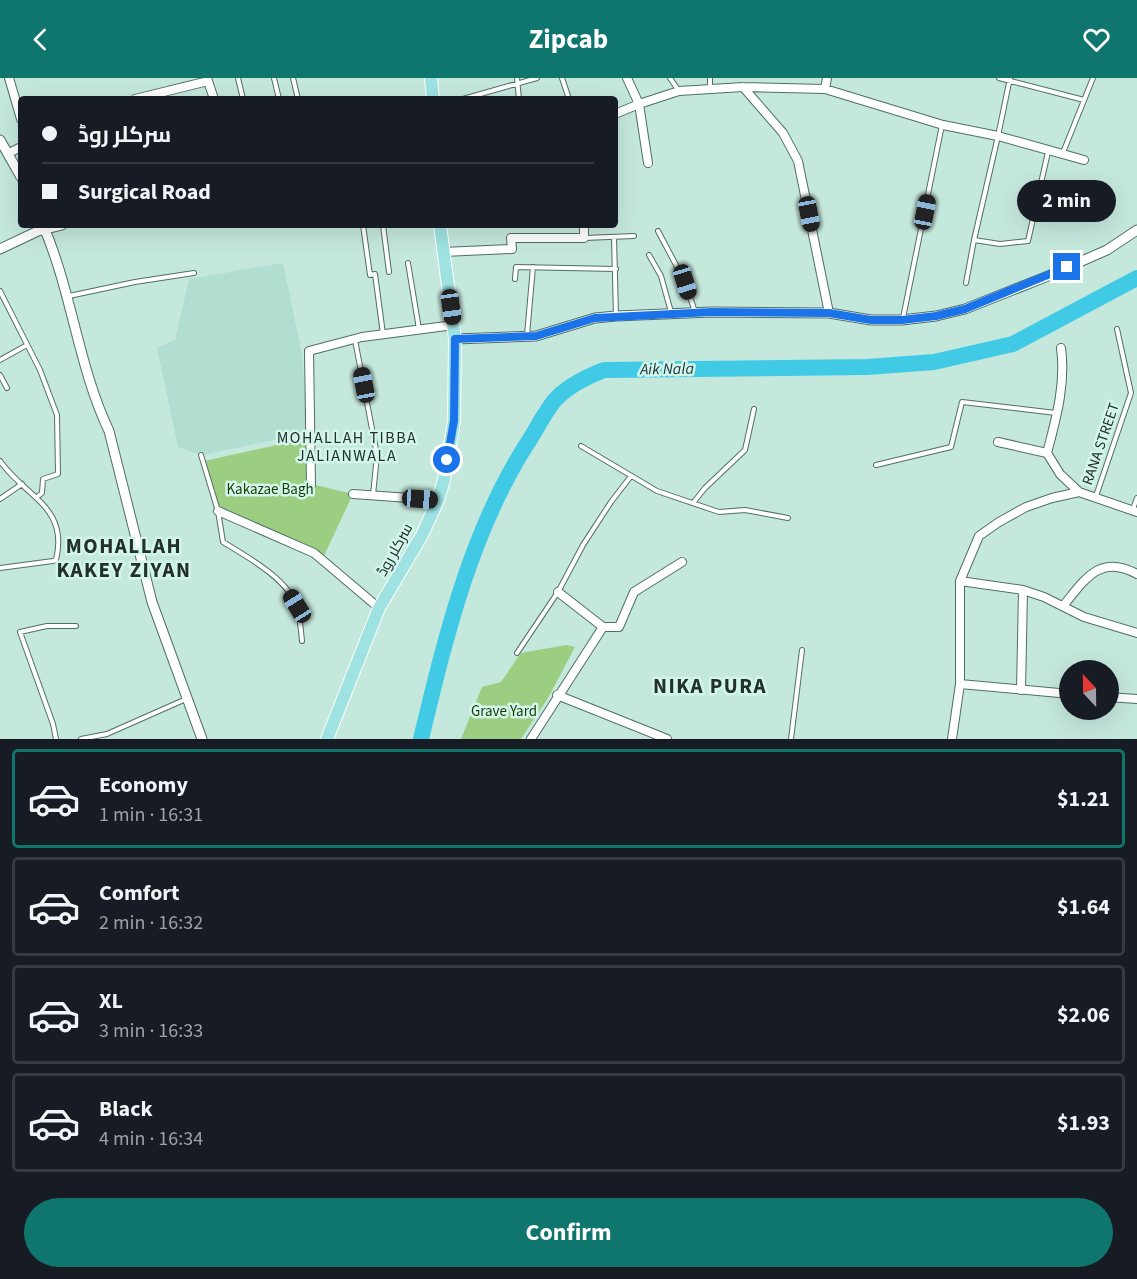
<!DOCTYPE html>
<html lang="en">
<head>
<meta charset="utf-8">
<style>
	:root { --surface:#171b24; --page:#242831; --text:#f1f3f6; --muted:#9ea1a6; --line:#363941; --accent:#0f766e }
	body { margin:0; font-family:"Source Sans 3",Cairo,sans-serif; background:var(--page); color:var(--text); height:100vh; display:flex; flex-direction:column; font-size:22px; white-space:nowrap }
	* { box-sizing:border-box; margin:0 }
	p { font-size:20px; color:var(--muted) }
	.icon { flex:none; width:33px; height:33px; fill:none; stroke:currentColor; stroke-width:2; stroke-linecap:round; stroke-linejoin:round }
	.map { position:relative; height:661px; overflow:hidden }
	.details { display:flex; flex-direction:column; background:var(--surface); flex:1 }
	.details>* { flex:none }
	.hud { position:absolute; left:18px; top:18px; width:600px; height:132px; border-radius:6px; box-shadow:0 6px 24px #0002; display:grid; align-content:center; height:132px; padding:0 24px; background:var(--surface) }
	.needle { width:39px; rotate:338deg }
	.fabs { position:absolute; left:1059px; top:582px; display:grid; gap:12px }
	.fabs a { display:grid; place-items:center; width:60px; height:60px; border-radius:50%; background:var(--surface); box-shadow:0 6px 24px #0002; font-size:30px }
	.end { position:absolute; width:27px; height:27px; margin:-14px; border:8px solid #1a73e8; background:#fff; box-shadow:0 0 0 3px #fff }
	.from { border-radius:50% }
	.bubble { position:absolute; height:42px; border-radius:21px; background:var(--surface); box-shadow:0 6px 24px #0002; font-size:20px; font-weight:700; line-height:42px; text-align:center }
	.car { position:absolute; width:18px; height:36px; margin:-18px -9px; border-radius:8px; box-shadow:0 0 4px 2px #0007; background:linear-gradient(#222 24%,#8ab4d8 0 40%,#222 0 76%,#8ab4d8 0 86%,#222 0) }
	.hud b { display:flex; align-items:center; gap:21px; height:57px; font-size:22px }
	.hud b+b { border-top:2px solid var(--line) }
	.hud i { width:15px; height:15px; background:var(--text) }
	ul { padding:10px 0 0; list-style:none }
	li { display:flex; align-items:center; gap:18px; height:99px; margin:0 12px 9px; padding:0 12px; border:3px solid var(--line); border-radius:6px }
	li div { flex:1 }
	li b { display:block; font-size:22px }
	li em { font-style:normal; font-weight:700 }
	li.current { border-color:var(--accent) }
	li>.icon { width:54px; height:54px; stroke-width:1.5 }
	.action { display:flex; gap:12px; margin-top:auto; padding:12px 24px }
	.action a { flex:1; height:69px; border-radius:36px; background:var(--accent); color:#fff; font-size:24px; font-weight:700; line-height:69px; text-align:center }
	header { display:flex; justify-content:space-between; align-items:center; height:78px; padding:0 24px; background:var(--accent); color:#fff; font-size:27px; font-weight:700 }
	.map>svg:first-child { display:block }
	.built { fill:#b1ded1 }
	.green { fill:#9cce82 }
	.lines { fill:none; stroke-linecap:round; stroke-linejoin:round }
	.river { stroke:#41cae5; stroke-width:16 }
	.service-casing { stroke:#4f6f66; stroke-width:6 }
	.minor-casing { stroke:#4f6f66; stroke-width:10 }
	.tertiary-casing { stroke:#4f6f66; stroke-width:11 }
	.primary-casing { stroke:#fff; stroke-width:14 }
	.service { stroke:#fff; stroke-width:4 }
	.minor { stroke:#fff; stroke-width:8 }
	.tertiary { stroke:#fff; stroke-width:9 }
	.primary { stroke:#9ee3e2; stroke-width:12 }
	.route { stroke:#1a73e8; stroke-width:8 }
	.labels { text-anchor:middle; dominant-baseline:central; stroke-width:5; stroke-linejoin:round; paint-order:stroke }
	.street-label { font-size:15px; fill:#23302c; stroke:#d2f6eb }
	.park-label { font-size:15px; fill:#1b3b03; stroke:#d2f6eb }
	.water-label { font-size:16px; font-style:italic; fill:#1c3338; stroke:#d2f6eb }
	.neighbourhood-label { font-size:16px; letter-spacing:1.5px; fill:#23302c; stroke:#d2f6eb }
	.district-label { font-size:21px; font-weight:bold; letter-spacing:1.5px; fill:#23302c; stroke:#d2f6eb }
</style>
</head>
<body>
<header><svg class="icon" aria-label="back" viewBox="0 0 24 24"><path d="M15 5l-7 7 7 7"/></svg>Zipcab<svg class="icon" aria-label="heart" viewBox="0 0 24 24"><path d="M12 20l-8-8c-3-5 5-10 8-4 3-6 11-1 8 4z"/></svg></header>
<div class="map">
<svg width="1137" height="661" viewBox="0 0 1137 661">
	<rect width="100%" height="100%" fill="#c5e8dd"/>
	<!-- built -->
	<path class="built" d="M283,185l19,91 6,79 -106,22 -24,-8 -21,-99 18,-8 14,-61z"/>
	<!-- green -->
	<path class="green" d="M309,360l2,46 42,10 -31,66 -104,-49 -14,-50z
		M566,567l9,2 -27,51 -27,41h-60l21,-52 19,-5 20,-29z"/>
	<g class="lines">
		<!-- river -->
		<path class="river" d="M421,661c25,-104 51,-213 111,-303 7,-12 14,-25 22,-35 13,-15 32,-24 50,-31l263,-3 67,-5 79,-18 124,-66"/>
		<!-- service casing -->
		<g class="service-casing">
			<path id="service" d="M238,0l5,21
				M274,0l5,21
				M293,0l5,21
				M517,0l2,21
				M562,0l7,21
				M670,0l9,13
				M999,0l85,22
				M710,10v-10
				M463,21l74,-21
				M1062,77l31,-77
				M363,147l7,50 5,-1 8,60
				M383,147l6,47
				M658,153l27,51 10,30
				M614,159l2,79
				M584,160l50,-2
				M974,162l26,4 28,-3 20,-89
				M649,177l12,21 10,36
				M408,185l11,66
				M515,201l1,-12 100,2
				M966,205l8,-43 24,-104 12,-58
				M0,213l40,79 17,45 1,59 -15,5 -1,14 -5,4
				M69,218l66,-14 59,-9
				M903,240l39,-193
				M527,257l6,-68
				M355,262l22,115 -4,40
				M0,282l27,-15
				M0,297l7,13
				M581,368l76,45 62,21 26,-2 43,8
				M201,377l17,56 5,31c23,14 67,38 74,66 3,10 4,22 5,33
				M0,383c25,36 69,45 56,99l-3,1 -53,7
				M876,387l75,-18 11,-45 94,11
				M1096,418l35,-103 -14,-64
				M0,421l22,-15
				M693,425l12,-15 40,-38 9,-41
				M1133,431l4,-11
				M517,575l41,-61 25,-47 28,-43 20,-26
				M56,661l-3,-15 -33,-92 27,-6h29
				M81,661l26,-5 79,-35
				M791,661l11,-89"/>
		</g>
		<!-- minor casing -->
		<g class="minor-casing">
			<path id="minor" d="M9,0l12,41
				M207,0l7,21
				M627,0l12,26 9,59
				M743,9l40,46 15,28 31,152
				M825,11l2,-11
				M135,21l73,-18
				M615,36l24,-10 40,-13 64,-4 82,2 118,36 55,11 86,24
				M9,75l12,-6
				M443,174l69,-3 -1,-11h73v-13
				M1061,270c5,36 -5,71 -14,105l13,21 19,18 58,20
				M998,364l49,11
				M311,407l-2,-134 53,-14 92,-12
				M353,416l85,6
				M218,433l96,42 65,55
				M960,503l63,9 21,7 40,20 53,16
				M558,514l45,35h16l15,-35 48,-30
				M1063,528c21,-25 36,-53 74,-32
				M960,606l110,10
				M1021,612l2,-100
				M557,617l110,44
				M1108,619l29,2
				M531,661l72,-112
				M952,661l8,-55v-103l19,-45 20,-14 27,-15 26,-9 27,-6"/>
		</g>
		<!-- tertiary casing -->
		<g class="tertiary-casing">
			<path id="tertiary" d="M0,62l21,37
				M43,147c29,67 35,141 66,206l43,171 50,137
				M0,171l38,-18 24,-6
				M455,261l81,-3 59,-18 21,-2 96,-4 117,1 42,7h31l34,-4 29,-7 83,-33 59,-26 30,-20"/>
		</g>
		<!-- primary casing -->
		<g class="primary-casing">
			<path id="primary" d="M431,0l2,21
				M327,661l52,-131 43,-73 16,-35 6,-20 10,-59 1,-82 -15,-114"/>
		</g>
		<!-- service -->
		<use href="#service" class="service"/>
		<!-- minor -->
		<use href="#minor" class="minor"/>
		<!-- tertiary -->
		<use href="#tertiary" class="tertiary"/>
		<!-- primary -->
		<use href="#primary" class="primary"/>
	</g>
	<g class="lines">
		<!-- route -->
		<path class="route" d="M447,382l7,-39 1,-82 81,-3 59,-18 117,-6 117,1 42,7h31l34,-4 29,-7 102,-42"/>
	</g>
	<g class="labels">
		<!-- street labels -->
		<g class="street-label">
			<text transform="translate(1101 366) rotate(-71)">RANA STREET</text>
			<text transform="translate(395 472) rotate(-61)">سرکلر روڈ</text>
		</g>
		<!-- park labels -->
		<g class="park-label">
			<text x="270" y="411">Kakazae Bagh</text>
			<text x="504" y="633">Grave Yard</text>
		</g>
		<!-- water labels -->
		<g class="water-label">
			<text transform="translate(667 291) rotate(-1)">Aik Nala</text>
		</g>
		<!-- neighbourhood labels -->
		<g class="neighbourhood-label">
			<text x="347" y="360">MOHALLAH TIBBA<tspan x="347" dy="18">JALIANWALA</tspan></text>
		</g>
		<!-- district labels -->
		<g class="district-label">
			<text x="124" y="468">MOHALLAH<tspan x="124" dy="24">KAKEY ZIYAN</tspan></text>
			<text x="710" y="608">NIKA PURA</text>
		</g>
	</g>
</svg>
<div class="fabs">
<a><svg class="needle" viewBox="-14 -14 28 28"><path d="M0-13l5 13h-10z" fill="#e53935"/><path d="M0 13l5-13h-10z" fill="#9ea1a6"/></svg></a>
</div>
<i class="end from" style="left:447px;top:382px"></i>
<i class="end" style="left:1067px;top:189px"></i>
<div class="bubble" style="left:1017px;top:102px;width:99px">2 min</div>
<i class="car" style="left:925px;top:134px;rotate:11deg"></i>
<i class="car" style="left:809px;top:136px;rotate:169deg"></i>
<i class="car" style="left:685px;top:204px;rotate:163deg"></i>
<i class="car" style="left:451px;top:229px;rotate:172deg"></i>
<i class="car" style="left:364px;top:307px;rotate:349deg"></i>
<i class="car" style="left:420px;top:421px;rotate:94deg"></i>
<i class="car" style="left:297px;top:528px;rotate:328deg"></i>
<div class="hud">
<b><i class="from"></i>سرکلر روڈ</b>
<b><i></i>Surgical Road</b>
</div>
</div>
<section class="details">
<ul>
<li class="current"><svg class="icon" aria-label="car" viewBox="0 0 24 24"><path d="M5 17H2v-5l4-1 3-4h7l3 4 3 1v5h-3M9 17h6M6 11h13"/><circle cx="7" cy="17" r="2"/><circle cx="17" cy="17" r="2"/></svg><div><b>Economy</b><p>1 min · 16:31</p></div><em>$1.21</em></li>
<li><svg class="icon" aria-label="car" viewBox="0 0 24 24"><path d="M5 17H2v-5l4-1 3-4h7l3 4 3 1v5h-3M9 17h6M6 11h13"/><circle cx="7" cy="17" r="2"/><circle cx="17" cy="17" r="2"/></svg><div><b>Comfort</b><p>2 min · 16:32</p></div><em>$1.64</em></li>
<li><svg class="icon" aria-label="car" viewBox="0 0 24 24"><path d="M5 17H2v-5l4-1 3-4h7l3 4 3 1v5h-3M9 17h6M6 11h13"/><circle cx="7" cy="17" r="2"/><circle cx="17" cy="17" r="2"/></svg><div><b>XL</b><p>3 min · 16:33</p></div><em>$2.06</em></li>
<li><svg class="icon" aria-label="car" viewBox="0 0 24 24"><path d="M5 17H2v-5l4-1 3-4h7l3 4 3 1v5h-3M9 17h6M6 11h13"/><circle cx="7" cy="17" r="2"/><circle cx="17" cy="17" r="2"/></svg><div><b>Black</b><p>4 min · 16:34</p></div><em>$1.93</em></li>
</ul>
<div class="action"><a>Confirm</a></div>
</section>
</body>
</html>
